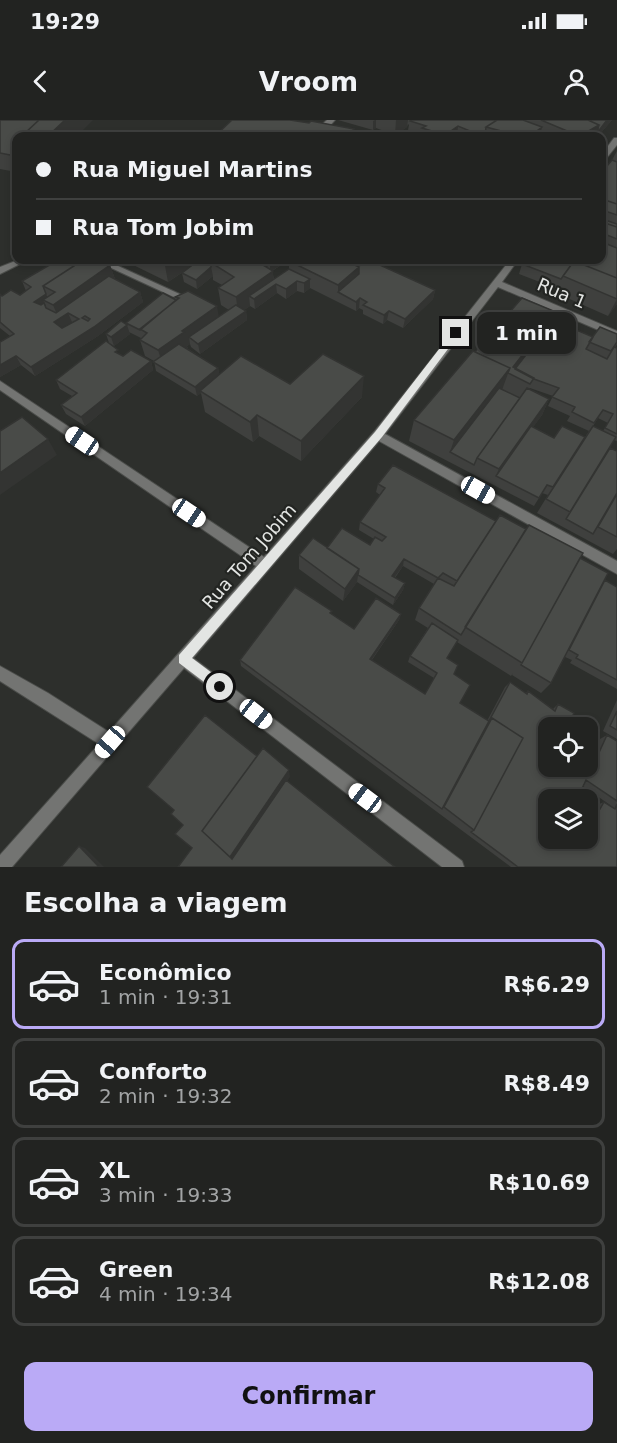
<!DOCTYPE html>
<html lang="pt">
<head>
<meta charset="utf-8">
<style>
	:root { --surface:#222321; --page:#2e2f2e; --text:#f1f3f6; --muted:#a2a4a5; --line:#3f403f; --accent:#baaaf6 }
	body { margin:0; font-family:"DejaVu Sans",sans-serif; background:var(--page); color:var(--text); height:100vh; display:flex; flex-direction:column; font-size:22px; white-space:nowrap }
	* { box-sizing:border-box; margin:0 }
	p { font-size:20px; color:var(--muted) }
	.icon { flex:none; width:33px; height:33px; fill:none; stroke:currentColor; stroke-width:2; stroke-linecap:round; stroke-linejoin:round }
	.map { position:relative; height:747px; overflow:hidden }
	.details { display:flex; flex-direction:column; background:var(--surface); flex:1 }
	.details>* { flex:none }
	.hud { position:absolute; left:12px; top:12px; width:594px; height:132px; border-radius:12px; box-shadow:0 3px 9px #0003,0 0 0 2px var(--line); display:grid; align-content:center; height:132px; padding:0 24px; background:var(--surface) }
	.buttons { position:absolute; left:538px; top:597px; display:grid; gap:12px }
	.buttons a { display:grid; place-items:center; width:60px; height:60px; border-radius:12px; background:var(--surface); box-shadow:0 3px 9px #0003,0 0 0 2px var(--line); font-size:30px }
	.end { position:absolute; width:27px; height:27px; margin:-14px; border:8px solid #e3e5e3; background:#111; box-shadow:0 0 0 3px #111 }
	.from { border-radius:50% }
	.bubble { position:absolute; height:42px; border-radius:12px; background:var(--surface); box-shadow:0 3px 9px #0003,0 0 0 2px var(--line); font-size:20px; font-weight:600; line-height:42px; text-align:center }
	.car { position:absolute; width:18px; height:36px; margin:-18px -9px; border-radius:8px; box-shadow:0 0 4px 2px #0007; background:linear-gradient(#fff 24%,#345 0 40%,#fff 0 76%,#345 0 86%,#fff 0) }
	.hud b { display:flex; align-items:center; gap:21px; height:57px; font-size:22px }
	.hud b+b { border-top:2px solid var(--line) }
	.hud i { width:15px; height:15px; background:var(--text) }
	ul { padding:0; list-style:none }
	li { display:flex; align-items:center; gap:18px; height:90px; margin:0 12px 9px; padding:0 12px; border:3px solid var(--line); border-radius:12px }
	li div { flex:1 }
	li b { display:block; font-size:22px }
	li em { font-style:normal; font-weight:600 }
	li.selected { border-color:var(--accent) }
	li>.icon { width:54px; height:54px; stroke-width:1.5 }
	h2 { padding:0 24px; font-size:27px; line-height:72px }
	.cta { display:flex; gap:12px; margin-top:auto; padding:12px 24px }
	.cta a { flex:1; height:69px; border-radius:12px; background:var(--accent); color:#111; font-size:24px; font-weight:600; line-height:69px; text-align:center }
	.status { display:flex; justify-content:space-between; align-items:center; height:42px; padding:0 30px; background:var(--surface); direction:ltr }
	.status svg { height:16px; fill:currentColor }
	header { display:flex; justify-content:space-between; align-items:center; height:78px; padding:0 24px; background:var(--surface); font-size:27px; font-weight:600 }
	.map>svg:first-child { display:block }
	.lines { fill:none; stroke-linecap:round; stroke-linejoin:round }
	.street-casing { stroke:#4a4c49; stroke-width:2 }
	.street { fill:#737472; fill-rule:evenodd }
	.wall { fill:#3f403e; fill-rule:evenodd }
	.shaded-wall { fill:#333432 }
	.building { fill:#494b48; stroke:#333432; stroke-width:1.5; fill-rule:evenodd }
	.route { fill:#e3e5e3 }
	.labels { text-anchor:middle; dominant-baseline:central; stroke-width:4.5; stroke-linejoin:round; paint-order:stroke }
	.street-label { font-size:18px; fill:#e3e5e3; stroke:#232522 }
</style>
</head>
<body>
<div class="status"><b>19:29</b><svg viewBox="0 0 49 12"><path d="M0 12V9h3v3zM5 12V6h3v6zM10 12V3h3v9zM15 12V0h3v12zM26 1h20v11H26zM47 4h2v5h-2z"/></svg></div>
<header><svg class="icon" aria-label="back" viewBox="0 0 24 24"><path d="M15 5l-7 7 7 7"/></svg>Vroom<svg class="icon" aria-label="person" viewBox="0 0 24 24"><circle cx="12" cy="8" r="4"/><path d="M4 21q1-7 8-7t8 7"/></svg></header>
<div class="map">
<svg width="617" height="747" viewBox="0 0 617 747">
	<rect width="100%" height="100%" fill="#2d2f2c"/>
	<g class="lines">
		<!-- street casing -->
		<g class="street-casing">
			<path id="street" d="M327,0h8l-10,11h-6v-4z
				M614,18h3v7l-12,15h-3v-6z
				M18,140h10l-28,14v-7z
				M94,140h11l92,42 -5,3 -3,-1z
				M510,140h8l-16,22 115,49v7l-119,-51 -113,147 232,127v13l-238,-133 -186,217 269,203 2,6h-22l-258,-199 -172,199h-12v-12l99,-111 -99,-63v-15l48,27 61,39 147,-166 -256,-176v-9l264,176 110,-125z"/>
		</g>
		<!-- street -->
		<use href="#street" class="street"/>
	</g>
	<!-- wall -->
	<path class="wall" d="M0,0l77,16h-61v36l-16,-3z
		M232,0l122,9v7h-139z
		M338,0h274l-14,16h-178l1,-2 -13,-4 1,-5 -1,-1 -1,3 -12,8 -19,-7 -3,2z
		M617,31v153l-9,12 -52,-23 2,-4 -39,-15 3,-10 80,-4v-88l10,-12z
		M123,140h77h-1l12,5 -1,-5h79l-17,11 2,8 15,-10v-8l146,29 -2,9 -30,29 -16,-8 -4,4 -20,-10v-4l-4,-2 -3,3 -46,-23 -6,5 -7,-2 -11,8 -9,-6 -22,16 -5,-3 -6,4 2,1 1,9 -47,34 -9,-7 -1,-3 -3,2 1,3 30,19 1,6 71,10 72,13 -61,64 -42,-25 -6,6 -48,-30 -4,-19 -4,3 -41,-25 -2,-10 -9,-5 -5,-16 1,-2 -12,-6 1,2 -16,12 -5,-3 -3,-9 21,-9 -1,-2 50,-23 -1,-3 13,-6 31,26 10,-7 -8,-5 -3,-17 4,-3 -9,-5v-4l-16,13 -13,-7 -2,-9 1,-1 -15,10z
		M110,145l5,14 25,13 3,10 -45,34 -63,40 -14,-11 -21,12v-35l10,-6 -10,-8v-34l2,2 18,-1 6,-4 -4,-10z
		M556,192l-3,8 40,17 24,-3v10l-2,4h2v93l-3,-1 -9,15 12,-4v98l-4,5 -76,-41 11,-18 -6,-2 -8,13 -125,-65 5,-21 61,-68zM530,268l23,8 -5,10 22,10 -3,5 22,10 -4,6 -31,1 -21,-11 9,-12 7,-16 -20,-10zM598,298l10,5 -5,8 -10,-5z
		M119,234l4,2 28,5 2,9 -68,56 -19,-12 -5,-9 11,-9 -12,-7 -4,-9z
		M378,364l118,37 84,37 25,22 12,7v102l-47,-26 2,-3 -7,-3 -14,26 -10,10 -29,-18 1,-2 -2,3 -54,-34 -10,16 7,16 6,29 27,18 18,-34 5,-5 16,11 2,-2 25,18 5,-5 -9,24 44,26 7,-15 7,-4 10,6v126h-106l-270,-201 -1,-6 92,-46 22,15 47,-15 -2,6 -27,40 53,34 9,-16 -26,-16 2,-6 18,-28 -13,-8 4,-12 15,-24 -31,-18 -8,12 10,5 -2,7 -10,15 -36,-23 -14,19 -44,-32v-14l28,-7 43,-3 4,-6 -15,-9 1,-8 20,-27 -4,-3zM583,666l27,19v1l-6,-4 -7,3 -1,2 -17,-12z
		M617,580v39l-14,-8z"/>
	<!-- shaded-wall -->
	<path class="shaded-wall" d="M46,0h47l-16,16h-36z
		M375,0h1v8l-3,2v-9z
		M396,0h12l-1,7 -12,8z
		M607,0h5l-14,16h-18z
		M458,6l-1,10h-12v-1z
		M542,7l-2,9h-10z
		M354,9v7h-7z
		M16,28v24l-6,-17z
		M164,140h36l-32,22z
		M261,140h6l1,13 -10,-11z
		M270,140h19l-19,12z
		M110,145l6,17 -48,31 4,9 -14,10 -4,-10 5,-3 -6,-14z
		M211,147l2,9 -16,13 -1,-9z
		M359,147l-1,17 -20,8v-7z
		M273,151l1,14 2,-1 1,9 -22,16 -1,-10 -5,-3 1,10 -12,8 -2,-17z
		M310,159v9l-6,5v-10z
		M297,161v10l-11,8v-10z
		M435,170l-2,9 -30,29 2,-9z
		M140,172l3,10 -45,34 -63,40 -4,-9z
		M46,174l4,9 -7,-3 3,6 -8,5 -4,-9z
		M360,178l-1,10 -3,3v-9z
		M617,179v5l-9,12z
		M217,186l3,17 -31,14 1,7 -3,2 1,3 -25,17 -5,-16 24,-19z
		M246,191l1,9 -47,34 -2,-10z
		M389,191l-2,9 -4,4 1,-9z
		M556,192l-7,17 -33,43 -3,-5z
		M127,205l3,9 -16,12 -3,-9z
		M16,236l5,9 -21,12v-12z
		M151,241l2,9 -68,56 -4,-9z
		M218,248l2,9 -20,14 1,2 -4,3 -2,-9z
		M510,248l-8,22 -52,62 4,-12z
		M364,256l-2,21 -61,64v-20z
		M549,279l-7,16 -44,62 -2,-1 3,-7z
		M257,295l2,21 -6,6 -3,-20z
		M48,319l9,16 -57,40v-22z
		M404,439l-1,7 -13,17 2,-7z
		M359,449l-2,13 -14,19 2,-12z
		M405,463l-2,7 -10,15 2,-7z
		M401,494l-2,6 -31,45 2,-6z
		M289,650l1,7 -56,83 -30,-27z
		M79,726l6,2 19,19h-5z"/>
	<!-- building -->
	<path class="building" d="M0,0h39l-15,14 1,2h-9v12l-6,7 -10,-2z
		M39,0h26l-17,16h-7l-17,-2z
		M232,0h58l19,3 2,-2 43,8 -7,7h-78l2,-1 -11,-3 -5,4h-40z
		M411,0h86l-11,7 -1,8 -3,1 -24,-10 -13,9 -23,-7 4,-2 -16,-5z
		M497,0h26l19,7 -12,9h-10l-34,-9z
		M541,0h47l11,5 -19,11h-1z
		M588,0h19l-10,13 2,-8z
		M357,13l23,3h1h-27z
		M612,40l5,2v42l-15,-5v-27z
		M602,79l15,5v11l-15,-5z
		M602,99l15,5v3l-15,-5z
		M602,102l15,5v12l-15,-6z
		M602,122l15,6v30l-43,-17 -13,18 -39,-15 4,-4h76z
		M58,140h25l-40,26 3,8 -12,8 7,3 3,-2 2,5 10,5 53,-37 31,16 -46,35 -63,40 -15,-11 -16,9v-23l14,-8 -14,-12v-28l2,2 9,-6 9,5 11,-8 -9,-6zM68,193l11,6 -17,9 -8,-6zM85,196l5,3 -2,2 -6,-3z
		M83,140h16l11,5 -57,40 -10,-5 12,-8 -12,-6z
		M199,140l12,5v2l-15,13 -14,-7z
		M215,140h46l-3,2 15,9 -37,26 -18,-9 16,-11 -24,-15z
		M291,140h53l15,7 -21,18 -49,-24z
		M344,140h16l4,1 2,-1h3l66,30 -30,29 -16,-8 -5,4 -21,-10 4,-3 -7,-4 -4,4 -18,-10 21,-18v-7z
		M574,141l43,17v21l-54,-23z
		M289,149l21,10 -6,4 -7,-2 -11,8 -10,-5 -22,15 -5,-3z
		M188,171l29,15 -35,25 2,1 -26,18 -18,-10 7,-7 -7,-4 39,-31 -4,-1z
		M163,173l13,7 -36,30 -14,-7z
		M522,178l34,14 -43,55 21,11 -4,6 -22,-11 2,-5 -35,-16z
		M236,185l10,6 -48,33 -9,-7z
		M553,200l40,17 -7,12 21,10 7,-12 3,1v86l-12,-6 8,-14 -10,-4 -9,13 -22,-11 3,-5 -23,-10 7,-9 -25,-9 -19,-10z
		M121,201l6,4 -16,12 -5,-3z
		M600,207l17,7v8l-6,9 -22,-9z
		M106,221l12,9 -3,2 8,4 8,-6 20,11 -70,56 -20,-12 16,-12 -21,-13z
		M179,224l39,24 -23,19 -42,-25z
		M473,231l37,17 -56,72 -40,-20z
		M323,234l41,22 -63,65 -44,-26 -7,7 -50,-31 41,-35 49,28z
		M499,268l21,10 -43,60 -3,7 -24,-13z
		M527,268l22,11 -50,70 -22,-11z
		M22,297l26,22 -48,34v-42z
		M531,306l23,12 8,-12 23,11 -32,50 -6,-2 -8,13 -43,-22z
		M593,306l23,11 -46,75 -24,-13z
		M610,328l7,3v42l-24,41 -27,-15z
		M393,345l103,56 -39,60 -14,-8 -5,5 -34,-19 -12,17 13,7 -10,15 -37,-23 1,-6 -32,-21 15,-20 28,17 5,-8 7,4 4,-4 -26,-15 25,-34 -7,-4z
		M617,374v43l-19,-10z
		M500,395l26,14 -65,106 -42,-27 19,-30 16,8z
		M529,405l54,28 -61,110 -57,-36z
		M313,418l46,31 -14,20 -46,-34z
		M580,438l28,15 -57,110 -30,-18z
		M605,460l12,7v93l-41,-22 2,-3 -9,-5z
		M295,467l37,24 -2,2 24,16 22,-31 25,16 -31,45 55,35 12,-21 -27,-17 22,-33 26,17 -11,18 11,7 -4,9 16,11 -10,18 29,18 -47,88 -202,-149z
		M510,562l17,12 1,-3 27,20 3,-7 16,9 -7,15h-18v38h39v-15l9,6 10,-22 10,6v60l-31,-21 -7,15 7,5h-37v38h39v-37l12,8 4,-7 11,7 2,-5v63h-99l-47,-35 3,-2 49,-92 -31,-20 -3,3z
		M617,591v19l-7,-4z
		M205,595l52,41 -55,75 28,26 2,2 54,-79 109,87h-217l14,-19 -17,-14 8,-9 -12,-11 3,-4 -27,-23z
		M492,598l31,20 -49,92 -30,-23z
		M263,628l26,22 -59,87 -28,-26z
		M79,726l20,21h-38z"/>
	<!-- route -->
	<path class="route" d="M453,211l7,2 -78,104 -190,221 32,24v9h-8l-37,-28v-8l196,-223z"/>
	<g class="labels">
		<!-- street labels -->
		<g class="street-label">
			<text transform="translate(562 173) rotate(23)">Rua 1</text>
			<text transform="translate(249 436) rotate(-49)">Rua Tom Jobim</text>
		</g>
	</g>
</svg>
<div class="buttons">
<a><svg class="icon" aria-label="locate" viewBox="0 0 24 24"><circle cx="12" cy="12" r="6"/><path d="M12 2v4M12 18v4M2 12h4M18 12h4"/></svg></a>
<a><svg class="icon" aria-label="layers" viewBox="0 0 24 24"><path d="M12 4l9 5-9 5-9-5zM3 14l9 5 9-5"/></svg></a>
</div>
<i class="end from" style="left:220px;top:567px"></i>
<i class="end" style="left:456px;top:213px"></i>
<div class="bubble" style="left:477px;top:192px;width:99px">1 min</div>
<i class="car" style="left:82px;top:321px;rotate:304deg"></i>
<i class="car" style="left:478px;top:370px;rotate:119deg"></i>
<i class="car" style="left:189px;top:393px;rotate:124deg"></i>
<i class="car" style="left:256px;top:594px;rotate:128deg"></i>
<i class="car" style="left:110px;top:622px;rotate:221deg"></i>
<i class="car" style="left:365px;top:678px;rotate:307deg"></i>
<div class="hud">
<b><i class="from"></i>Rua Miguel Martins</b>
<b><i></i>Rua Tom Jobim</b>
</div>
</div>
<section class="details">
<h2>Escolha a viagem</h2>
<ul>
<li class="selected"><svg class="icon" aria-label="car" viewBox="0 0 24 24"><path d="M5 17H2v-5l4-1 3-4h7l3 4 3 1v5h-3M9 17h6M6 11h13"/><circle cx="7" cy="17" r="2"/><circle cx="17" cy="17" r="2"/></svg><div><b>Econômico</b><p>1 min · 19:31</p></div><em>R$6.29</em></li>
<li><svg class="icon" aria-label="car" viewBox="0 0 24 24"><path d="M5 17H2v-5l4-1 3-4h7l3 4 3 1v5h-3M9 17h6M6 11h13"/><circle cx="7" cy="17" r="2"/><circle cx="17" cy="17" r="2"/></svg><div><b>Conforto</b><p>2 min · 19:32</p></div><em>R$8.49</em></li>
<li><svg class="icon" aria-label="car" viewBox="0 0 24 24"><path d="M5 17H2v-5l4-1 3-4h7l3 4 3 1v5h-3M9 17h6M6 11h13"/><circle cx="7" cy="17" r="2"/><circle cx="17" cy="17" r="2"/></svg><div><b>XL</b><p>3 min · 19:33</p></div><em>R$10.69</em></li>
<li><svg class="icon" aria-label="car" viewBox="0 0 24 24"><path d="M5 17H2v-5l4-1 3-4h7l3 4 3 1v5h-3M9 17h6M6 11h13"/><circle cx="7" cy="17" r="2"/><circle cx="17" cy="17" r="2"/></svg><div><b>Green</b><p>4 min · 19:34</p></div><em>R$12.08</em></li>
</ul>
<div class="cta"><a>Confirmar</a></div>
</section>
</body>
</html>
